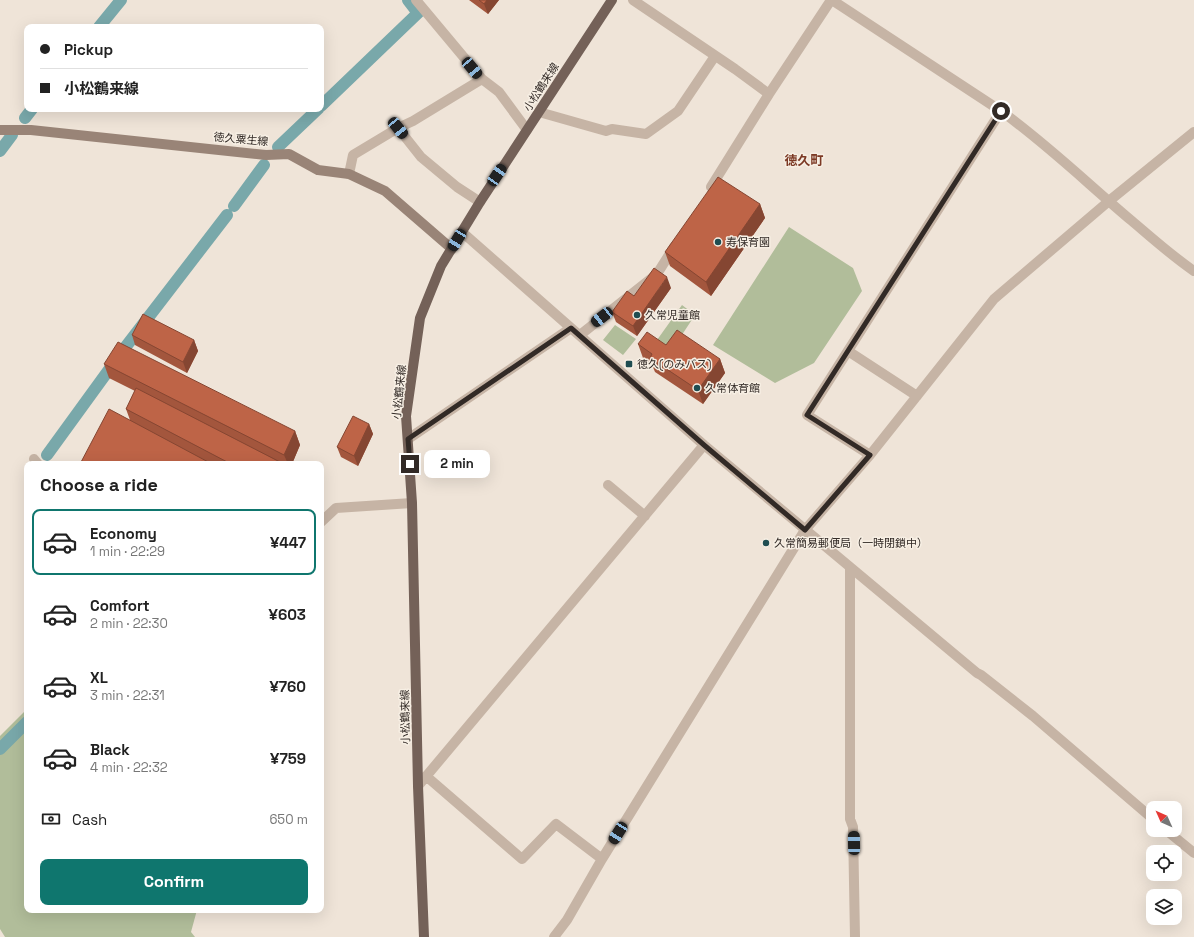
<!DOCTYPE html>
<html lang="en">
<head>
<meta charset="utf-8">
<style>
	:root { --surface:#fff; --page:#f2f2f2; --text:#222; --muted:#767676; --line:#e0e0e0; --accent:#0f766e }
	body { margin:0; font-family:"Space Grotesk","Noto Sans JP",sans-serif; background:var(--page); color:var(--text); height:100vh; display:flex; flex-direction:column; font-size:15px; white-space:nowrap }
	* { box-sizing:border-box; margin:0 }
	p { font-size:13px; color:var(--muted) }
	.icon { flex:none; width:22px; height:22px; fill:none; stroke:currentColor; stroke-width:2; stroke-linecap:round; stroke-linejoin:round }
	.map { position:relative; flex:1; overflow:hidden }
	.side { position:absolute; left:24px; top:461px; width:300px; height:452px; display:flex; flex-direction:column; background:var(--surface); border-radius:8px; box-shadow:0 4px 16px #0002 }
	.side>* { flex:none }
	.guide { position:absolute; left:24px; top:24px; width:300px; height:88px; border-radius:8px; box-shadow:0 4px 16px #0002; display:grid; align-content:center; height:88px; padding:0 16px; background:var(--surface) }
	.needle { width:26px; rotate:315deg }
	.buttons { position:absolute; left:1146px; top:801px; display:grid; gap:8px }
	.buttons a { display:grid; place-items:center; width:36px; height:36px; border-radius:8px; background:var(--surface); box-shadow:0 4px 16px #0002; font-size:20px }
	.end { position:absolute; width:18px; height:18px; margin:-9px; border:5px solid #322a26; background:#fff; box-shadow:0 0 0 2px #fff }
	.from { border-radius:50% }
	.bubble { position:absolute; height:28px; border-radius:8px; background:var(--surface); box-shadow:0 4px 16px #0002; font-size:13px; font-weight:700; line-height:28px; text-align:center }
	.car { position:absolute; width:12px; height:24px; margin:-12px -6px; border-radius:5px; box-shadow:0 0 3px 1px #0007; background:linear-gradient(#222 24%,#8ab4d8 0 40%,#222 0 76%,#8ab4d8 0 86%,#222 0) }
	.guide b { display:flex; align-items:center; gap:14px; height:38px; font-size:15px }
	.guide b+b { border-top:1px solid var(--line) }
	.guide i { width:10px; height:10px; background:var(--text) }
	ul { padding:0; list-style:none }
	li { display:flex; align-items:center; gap:12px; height:66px; margin:0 8px 6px; padding:0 8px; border:2px solid transparent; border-radius:8px }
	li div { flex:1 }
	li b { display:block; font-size:15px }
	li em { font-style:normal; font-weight:700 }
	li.current { border-color:var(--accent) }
	li>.icon { width:36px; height:36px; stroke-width:1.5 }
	h2 { padding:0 16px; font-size:18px; line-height:48px }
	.pay { display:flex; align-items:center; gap:10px; height:44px; padding:0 16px; font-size:15px }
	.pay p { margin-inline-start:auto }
	.button { display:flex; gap:8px; margin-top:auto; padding:8px 16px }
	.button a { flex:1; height:46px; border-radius:8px; background:var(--accent); color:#fff; font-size:16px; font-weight:700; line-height:46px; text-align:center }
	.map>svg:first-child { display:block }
	.green { fill:#b1bd9a }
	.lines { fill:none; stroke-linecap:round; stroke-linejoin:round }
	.canal { stroke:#79a8aa; stroke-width:12 }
	.minor { stroke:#c6b4a5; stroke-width:10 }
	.tertiary { stroke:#c6b4a5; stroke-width:10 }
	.secondary { stroke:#998477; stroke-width:10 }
	.primary { stroke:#746158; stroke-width:10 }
	.wall { fill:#a3563d }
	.shaded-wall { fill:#854632 }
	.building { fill:#be6447; stroke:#854632 }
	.route { stroke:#322a26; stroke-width:5 }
	.poi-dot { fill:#1f4d51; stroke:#f7efe4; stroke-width:1.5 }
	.labels { text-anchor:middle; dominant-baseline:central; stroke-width:3; stroke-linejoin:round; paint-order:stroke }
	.street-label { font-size:11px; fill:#322a26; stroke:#f7efe4 }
	.poi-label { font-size:11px; fill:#322a26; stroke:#f7efe4; text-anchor:start }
	.quarter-label { font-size:13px; font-weight:bold; fill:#7c3924; stroke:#f7efe4 }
</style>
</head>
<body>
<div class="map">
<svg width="1194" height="937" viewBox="0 0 1194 937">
	<rect width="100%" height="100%" fill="#efe4d8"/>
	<!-- green -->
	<path class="green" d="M789,227l64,41 9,23 -48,72 -39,20 -62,-38z
		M682,305l13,10 -23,35 -15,-10z
		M615,325l21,14 -13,16 -20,-15z
		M27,709v201h170l-6,22 4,5h-190l-5,-8v-193z"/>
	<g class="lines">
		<!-- canal -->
		<path class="canal" d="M99,27l22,-27
			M321,106l97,-93 -10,-13
			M25,118l7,-9
			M278,147l40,-38
			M0,151l12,-16
			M234,206l30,-41
			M47,455l77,-106 103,-134
			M0,749l27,-27"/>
		<!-- minor -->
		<path class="minor" d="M416,0l66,79 17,13 28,38
			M633,0l102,69 34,25
			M539,112l67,19 6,-2 34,5 32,-23 37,-55
			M398,128l23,29 36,30 23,15
			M349,174l4,-19 45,-27 15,-7 69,-42
			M711,187l58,-93 62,-94
			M462,232l242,213 273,228 4,2 52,41 120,103
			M580,335l77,-61 17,-27
			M848,351l69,45
			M408,439l163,-111
			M870,455l-63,-40 194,-304
			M34,459l4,5
			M608,485l37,31
			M321,522l15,-14 76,-5
			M850,567v252l3,8 2,110
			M426,776l96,83 34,-35 46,35
			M418,786l286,-341
			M1166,830l28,23
			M554,937l13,-17 35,-61 203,-329 65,-75 124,-156 115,-98 85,-69"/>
		<!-- tertiary -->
		<path class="tertiary" d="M832,0l169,111c46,33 87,73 131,110 20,17 40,35 62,50"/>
		<!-- secondary -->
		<path class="secondary" d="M0,130h31l235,25 23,-1 29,16 31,4 36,17 67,58"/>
		<!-- primary -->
		<path class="primary" d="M424,937l-6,-151 -6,-283 -6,-87 14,-98 21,-52 39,-64 132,-202"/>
	</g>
	<!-- wall -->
	<path class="wall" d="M469,0h30l-11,14z
		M760,204l5,14 -54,78 -41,-30 -5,-14z
		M671,288l-34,48 -21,-14 -4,-10 22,-16z
		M132,335l62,5 4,11 -11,22 -52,-28z
		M638,344l28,1 54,14 5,14 -22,31 -48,-32 -3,-7 -9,-7z
		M104,364l191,67 5,14 -8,19h-212l50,-44 -4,-11 9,-18 -26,-13z
		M369,424l4,10 -15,32 -17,-9 -4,-10z"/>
	<!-- shaded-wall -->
	<path class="shaded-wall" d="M487,0h12l-11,14 -4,-10z
		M760,204l5,14 -54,78 -5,-14z
		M667,277l4,11 -34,48 -4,-10z
		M194,340l4,11 -11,22 -4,-11z
		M720,359l5,14 -22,31 -5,-14z
		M369,424l4,10 -15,32 -4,-10z
		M295,431l5,14 -8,19h-4l-4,-9z"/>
	<!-- building -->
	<path class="building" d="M479,0h8l-3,4z
		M718,177l42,27 -54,78 -41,-30z
		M654,268l13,9 -34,49 -21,-14 15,-21 7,5z
		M143,314l51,26 -11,22 -51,-27z
		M677,330l43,29 -22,31 -48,-32 2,-4 -14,-10 9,-12 19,13z
		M118,342l177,89 -11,24 -180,-91z
		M136,388l144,74 -1,2h-48l-105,-55z
		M109,409l103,55h-132z
		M353,416l16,8 -15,32 -17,-9z"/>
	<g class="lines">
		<!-- route -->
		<path class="route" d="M410,464l-2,-25 163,-111 133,117 101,85 65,-75 -63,-40 194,-304"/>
	</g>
	<!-- markers -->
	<g class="poi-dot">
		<circle cx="718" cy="242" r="4"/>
		<circle cx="637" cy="315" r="4"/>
		<rect x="625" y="360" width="8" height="8" rx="2"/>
		<circle cx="697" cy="388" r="4"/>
		<circle cx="766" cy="543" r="4"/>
	</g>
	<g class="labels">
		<!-- street labels -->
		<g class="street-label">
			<text transform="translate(541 87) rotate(-57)">小松鶴来線</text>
			<text transform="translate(241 139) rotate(5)">徳久粟生線</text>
			<text transform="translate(399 392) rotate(-84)">小松鶴来線</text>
			<text transform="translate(405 717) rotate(-91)">小松鶴来線</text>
		</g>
		<!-- poi labels -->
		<g class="poi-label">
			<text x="726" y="242">寿保育園</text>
			<text x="645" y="315">久常児童館</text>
			<text x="637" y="364">徳久(のみバス)</text>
			<text x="705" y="388">久常体育館</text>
			<text x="774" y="543">久常簡易郵便局（一時閉鎖中）</text>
		</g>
		<!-- quarter labels -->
		<g class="quarter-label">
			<text x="804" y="160">徳久町</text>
		</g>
	</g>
</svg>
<div class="buttons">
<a><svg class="needle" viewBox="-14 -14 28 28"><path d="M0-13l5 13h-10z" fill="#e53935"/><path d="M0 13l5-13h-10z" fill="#767676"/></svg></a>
<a><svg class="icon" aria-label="locate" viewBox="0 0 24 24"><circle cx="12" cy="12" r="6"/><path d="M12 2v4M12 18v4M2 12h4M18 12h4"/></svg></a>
<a><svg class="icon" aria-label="layers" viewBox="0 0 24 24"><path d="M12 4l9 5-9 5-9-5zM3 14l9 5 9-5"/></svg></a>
</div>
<i class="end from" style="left:1001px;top:111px"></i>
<i class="end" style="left:410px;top:464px"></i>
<div class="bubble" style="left:424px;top:450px;width:66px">2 min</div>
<i class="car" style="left:472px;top:68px;rotate:140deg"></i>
<i class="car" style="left:398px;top:128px;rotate:141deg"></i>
<i class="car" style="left:497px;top:175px;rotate:34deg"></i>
<i class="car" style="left:457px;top:240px;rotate:211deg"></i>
<i class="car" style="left:602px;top:317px;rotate:232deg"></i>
<i class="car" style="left:618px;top:833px;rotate:212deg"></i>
<i class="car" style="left:854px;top:843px;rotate:359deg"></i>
<div class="guide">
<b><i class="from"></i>Pickup</b>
<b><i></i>小松鶴来線</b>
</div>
<section class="side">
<h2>Choose a ride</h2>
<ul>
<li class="current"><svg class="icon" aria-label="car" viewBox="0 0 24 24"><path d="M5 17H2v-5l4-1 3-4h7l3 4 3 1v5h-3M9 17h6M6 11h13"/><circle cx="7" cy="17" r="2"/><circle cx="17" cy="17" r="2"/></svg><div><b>Economy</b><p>1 min · 22:29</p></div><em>¥447</em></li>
<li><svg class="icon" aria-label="car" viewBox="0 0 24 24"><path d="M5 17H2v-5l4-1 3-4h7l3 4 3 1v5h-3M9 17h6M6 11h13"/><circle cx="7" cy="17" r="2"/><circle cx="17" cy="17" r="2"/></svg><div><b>Comfort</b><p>2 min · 22:30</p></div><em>¥603</em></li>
<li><svg class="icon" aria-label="car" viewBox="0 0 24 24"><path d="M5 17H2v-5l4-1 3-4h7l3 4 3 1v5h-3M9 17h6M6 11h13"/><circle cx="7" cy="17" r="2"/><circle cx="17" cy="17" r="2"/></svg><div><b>XL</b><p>3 min · 22:31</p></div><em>¥760</em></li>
<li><svg class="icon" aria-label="car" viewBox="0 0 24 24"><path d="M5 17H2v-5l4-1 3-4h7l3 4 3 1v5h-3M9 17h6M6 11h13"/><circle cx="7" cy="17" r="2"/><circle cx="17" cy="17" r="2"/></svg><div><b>Black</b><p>4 min · 22:32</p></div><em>¥759</em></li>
</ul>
<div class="pay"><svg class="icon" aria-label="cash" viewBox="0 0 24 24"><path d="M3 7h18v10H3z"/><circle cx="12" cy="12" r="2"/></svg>Cash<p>650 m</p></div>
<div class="button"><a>Confirm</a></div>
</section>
</div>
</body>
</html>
